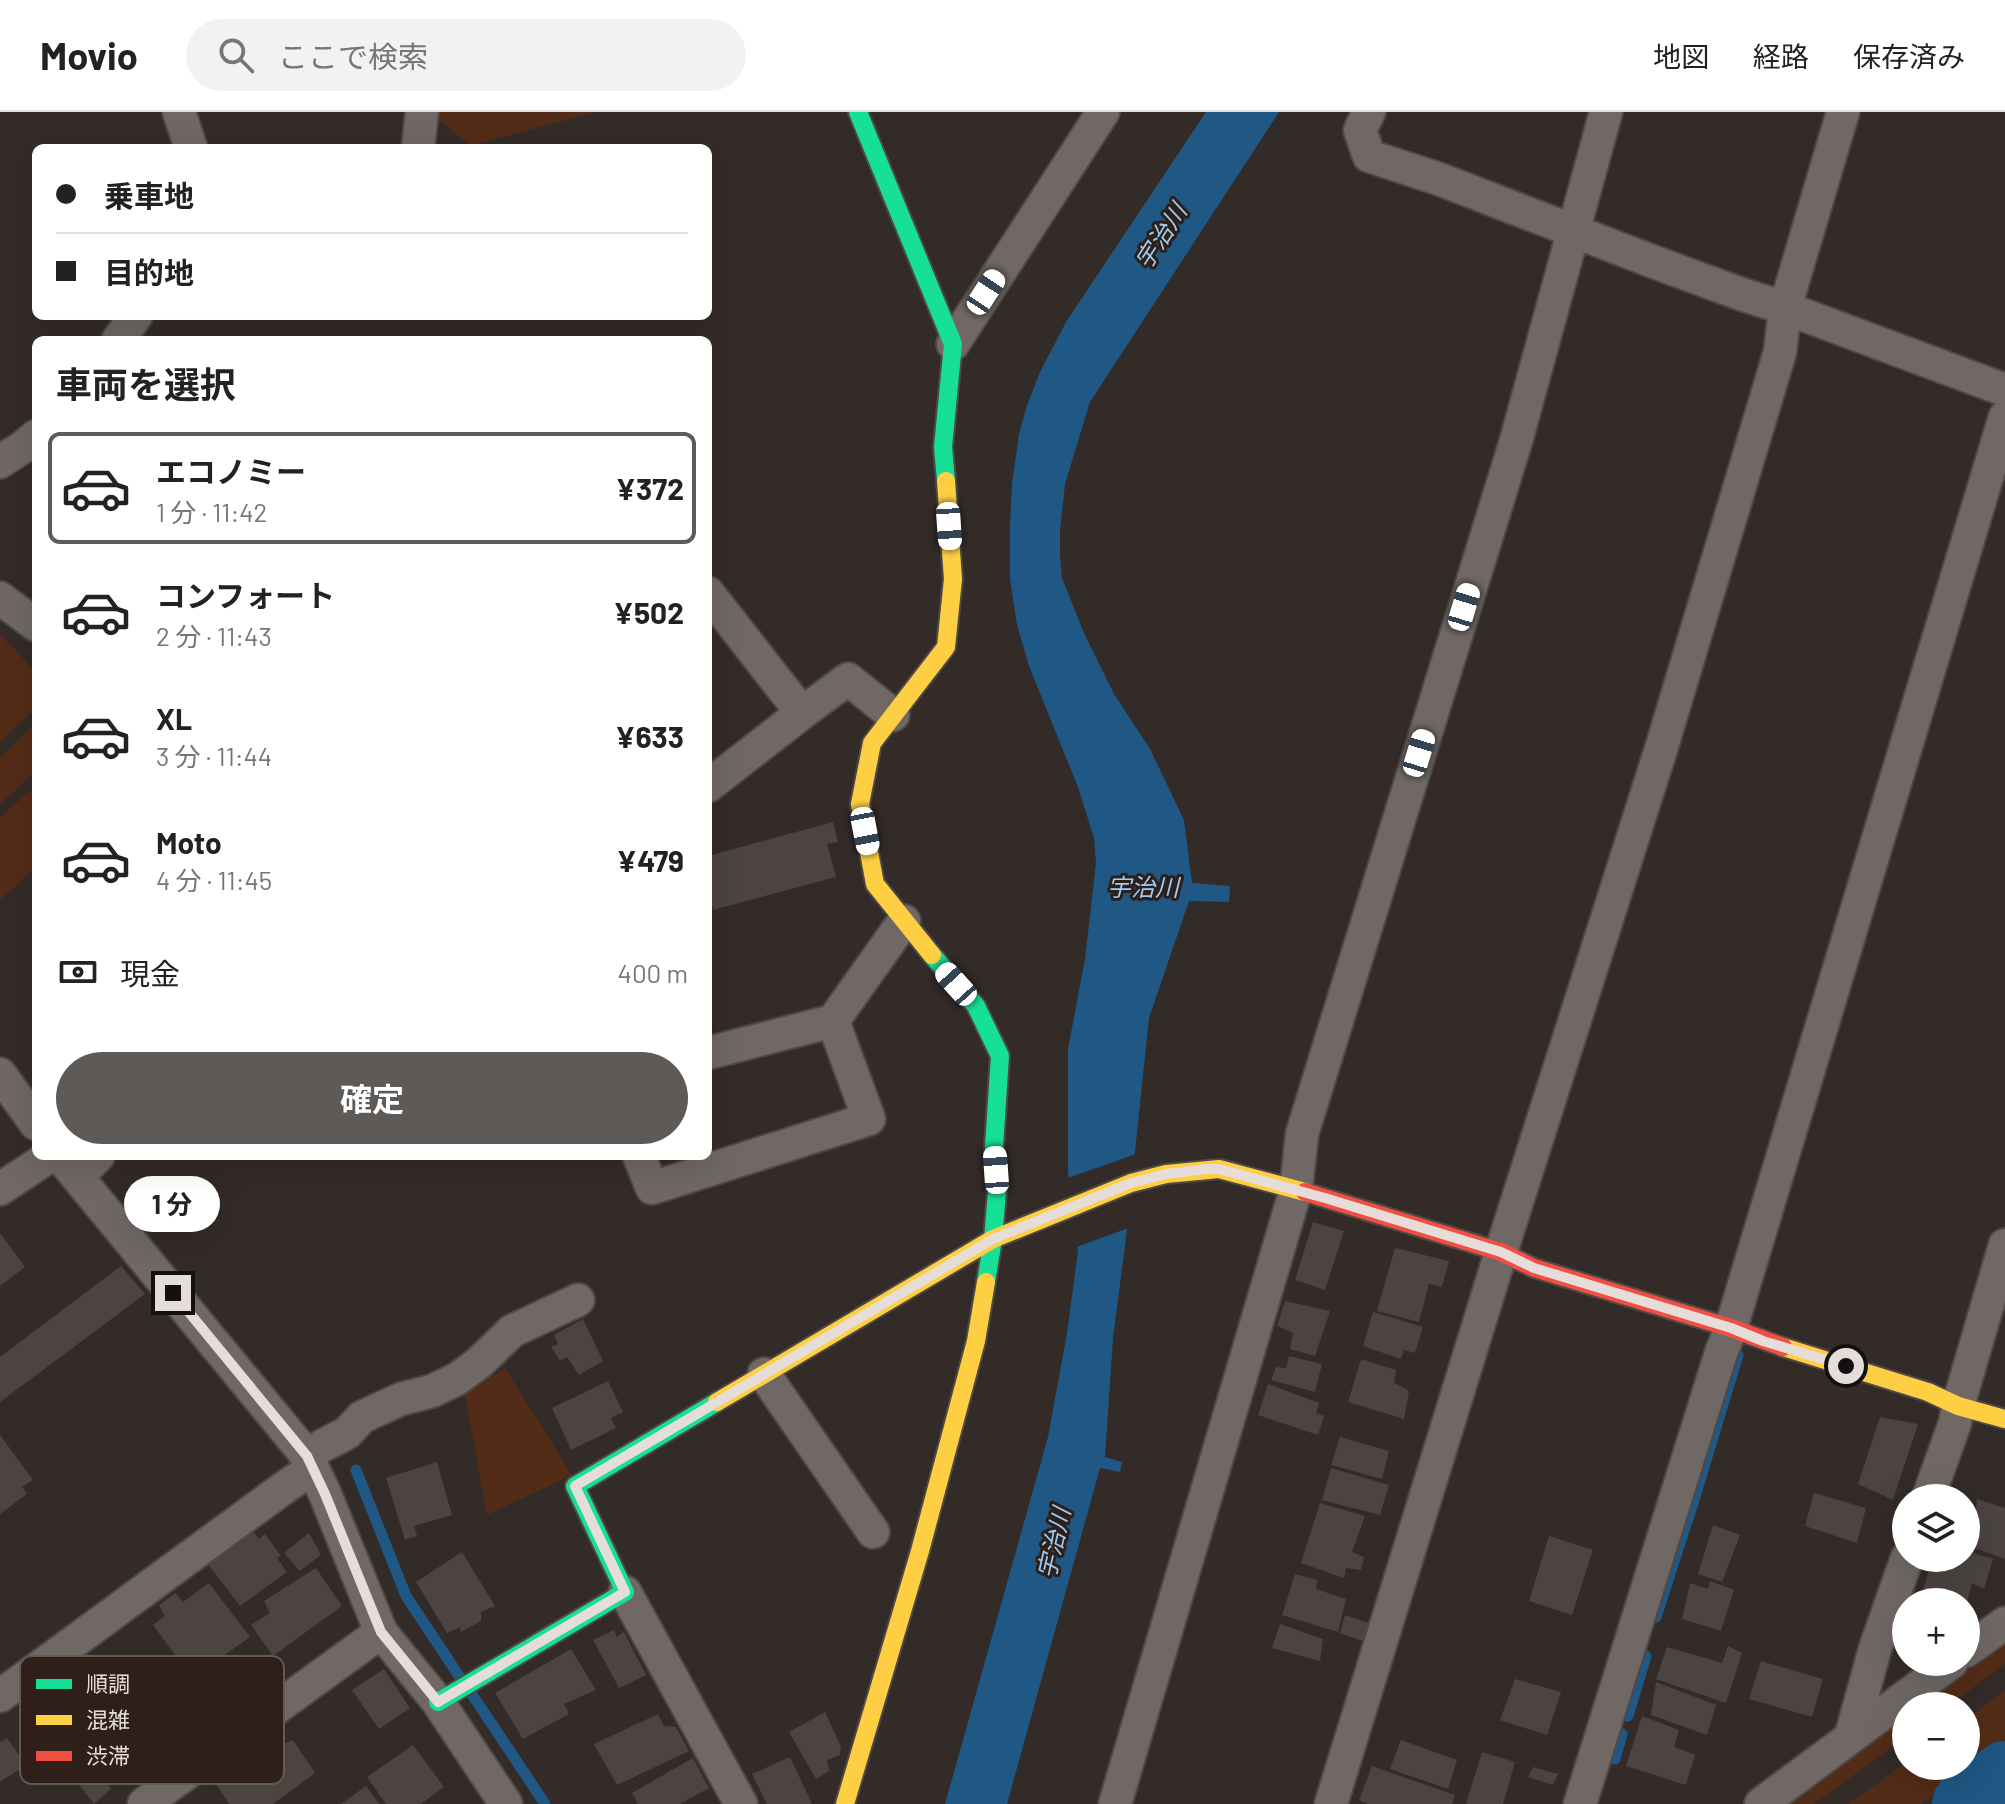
<!DOCTYPE html>
<html lang="ja">
<head>
<meta charset="utf-8">
<style>
	:root { --surface:#fff; --page:#f2f2f2; --text:#222; --muted:#767676; --line:#e0e0e0; --accent:#5e5a58 }
	body { margin:0; font-family:Barlow,"Noto Sans JP",sans-serif; background:var(--page); color:var(--text); height:100vh; display:flex; flex-direction:column; font-size:30px; white-space:nowrap }
	* { box-sizing:border-box; margin:0 }
	p { font-size:26px; color:var(--muted) }
	.icon { flex:none; width:44px; height:44px; fill:none; stroke:currentColor; stroke-width:2; stroke-linecap:round; stroke-linejoin:round }
	.map { position:relative; flex:1; overflow:hidden }
	.drawer { position:absolute; left:32px; top:224px; width:680px; height:824px; display:flex; flex-direction:column; background:var(--surface); border-radius:12px; box-shadow:0 8px 32px #0002 }
	.drawer>* { flex:none }
	.banner { position:absolute; left:32px; top:32px; width:680px; height:176px; border-radius:12px; box-shadow:0 8px 32px #0002; display:grid; align-content:center; height:176px; padding:0 24px; background:var(--surface) }
	.tools { position:absolute; left:1892px; top:1372px; display:grid; gap:16px }
	.tools a { display:grid; place-items:center; width:88px; height:88px; border-radius:50%; background:var(--surface); box-shadow:0 8px 32px #0002; font-size:40px }
	.end { position:absolute; width:36px; height:36px; margin:-18px; border:10px solid #e7ddd8; background:#111; box-shadow:0 0 0 4px #111 }
	.from { border-radius:50% }
	.bubble { position:absolute; height:56px; border-radius:28px; background:var(--surface); box-shadow:0 8px 32px #0002; font-size:26px; font-weight:700; line-height:56px; text-align:center }
	.car { position:absolute; width:24px; height:48px; margin:-24px -12px; border-radius:10px; box-shadow:0 0 6px 2px #0007; background:linear-gradient(#fff 24%,#345 0 40%,#fff 0 76%,#345 0 86%,#fff 0) }
	.banner b { display:flex; align-items:center; gap:28px; height:76px; font-size:30px }
	.banner b+b { border-top:2px solid var(--line) }
	.banner i { width:20px; height:20px; background:var(--text) }
	ul { padding:0; list-style:none }
	li { display:flex; align-items:center; gap:24px; height:112px; margin:0 16px 12px; padding:0 8px; border:4px solid transparent; border-radius:12px }
	li div { flex:1 }
	li b { display:block; font-size:30px }
	li em { font-style:normal; font-weight:700 }
	li.active { border-color:var(--accent) }
	li>.icon { width:72px; height:72px; stroke-width:1.5 }
	h2 { padding:0 24px; font-size:36px; line-height:96px }
	.pay { display:flex; align-items:center; gap:20px; height:88px; padding:0 24px; font-size:30px }
	.pay p { margin-inline-start:auto }
	.primary-button { display:flex; gap:16px; margin-top:auto; padding:16px 24px }
	.primary-button a { flex:1; height:92px; border-radius:48px; background:var(--accent); color:#fff; font-size:32px; font-weight:700; line-height:92px; text-align:center }
	header { display:flex; align-items:center; gap:48px; box-sizing:border-box; height:112px; padding:0 40px; background:var(--surface); border-bottom:2px solid var(--line) }
	header strong { font-size:38px }
	nav { display:flex; gap:44px; margin-inline-start:auto; font-size:28px }
	.search { width:560px; height:72px; background:var(--page); display:flex; align-items:center; gap:20px; box-sizing:border-box; padding:0 28px; border-radius:44px; color:var(--muted); font-size:30px }
	.map>svg:first-child { display:block }
	.green { fill:#532c17 }
	.water { fill:#1f5884 }
	.pier { fill:#332b27 }
	.lines { fill:none; stroke-linecap:round; stroke-linejoin:round }
	.stream { stroke:#1f5884; stroke-width:11 }
	.river { stroke:#1f5884; stroke-width:66 }
	.building { fill:#4b4441 }
	.street-casing { stroke:#4f4845; stroke-width:36 }
	.fast-casing { stroke:#4f4845; stroke-width:22 }
	.slow-casing { stroke:#4f4845; stroke-width:22 }
	.jam-casing { stroke:#4f4845; stroke-width:22 }
	.street { stroke:#6f6865; stroke-width:32 }
	.fast { stroke:#16e098; stroke-width:18 }
	.slow { stroke:#ffcf43; stroke-width:18 }
	.jam { stroke:#f24e42; stroke-width:18 }
	.route { stroke:#e7ddd8; stroke-width:10 }
	.labels { text-anchor:middle; dominant-baseline:central; stroke-width:6; stroke-linejoin:round; paint-order:stroke }
	.water-label { font-size:24px; font-style:italic; fill:#9cccf7; stroke:#2e1f18 }
	.key { fill:#2e1f18; stroke:#665852; stroke-width:2 }
	.key-label { font-size:22px; fill:#e7ddd8 }
</style>
</head>
<body>
<header>
<strong>Movio</strong>
<div class="search"><svg class="icon" aria-label="search" viewBox="0 0 24 24"><circle cx="10" cy="10" r="6"/><path d="M15 15l6 6"/></svg>ここで検索</div>
<nav><a>地図</a><a>経路</a><a>保存済み</a></nav>
</header>
<div class="map">
<svg width="2005" height="1692" viewBox="0 0 2005 1692">
	<rect width="100%" height="100%" fill="#332b27"/>
	<!-- green -->
	<path class="green" d="M437,0h157l-123,34 -34,-28z
		M0,522l36,38v36l-36,34z
		M36,611v48l-36,33v-47z
		M36,673v82l-36,33v-82z
		M505,1256l67,107 -85,40 -22,-121z
		M2005,1531v21l-57,42h-29z
		M2005,1579v53l-72,53 -12,7h-73l58,-41v3h60v-47z
		M1906,1603v22l-84,61 -8,6h-31z"/>
	<!-- water -->
	<path class="water" d="M1206,0h73l-189,290 -25,82 -5,47v25l2,22 21,53 31,63 36,55 34,71 8,63 38,3 -1,16 -40,-1 -40,117 -23,220 -13,100 -8,119 17,5 -2,10 -20,-4 -93,336h-62l103,-367 19,-104 11,-82 -10,-78v-124l17,-90 11,-96 -2,-25 -16,-51 -49,-121 -12,-41 -7,-46v-54l2,-41 7,-50 8,-29 13,-33 26,-50z"/>
	<!-- pier -->
	<path class="pier" d="M1139,1041l-8,74 -57,21 -9,-69z"/>
	<g class="lines">
		<!-- stream -->
		<path class="stream" d="M356,1358l50,126 55,83
			M1656,1505l38,-117 44,-145
			M471,1581l74,111
			M1628,1604l18,-60
			M1615,1647l7,-25"/>
		<!-- river -->
		<path class="river" d="M1965,1692l40,-30"/>
	</g>
	<!-- building -->
	<path class="building" d="M833,710l5,20 -11,2 9,33 -123,33 -5,-20v-34z
		M1313,1110l31,9 -19,59 -30,-10z
		M0,1121l25,34 -25,19z
		M1395,1136l54,13 -7,26 -13,-3 -10,38 -42,-11z
		M121,1154l24,28 -145,108v-45z
		M1285,1189l45,10 -15,45 -25,-7 3,-16 -16,-7z
		M1373,1200l50,15 -8,26 -11,-3 -3,9 -38,-13z
		M583,1207l20,42 -24,14 -12,-18 -7,4 -9,-14 7,-3 -4,-9z
		M1289,1244l33,8 -7,28 -44,-12 5,-13 10,1z
		M1361,1247l35,11 -2,13 15,8 -5,28 -56,-17z
		M608,1269l15,31 -12,6 5,10 -45,22 -19,-42z
		M1268,1272l51,19 -3,10 8,3 -6,19 -60,-20z
		M1880,1305l38,7 -25,76 -35,-16z
		M0,1323l33,45 -11,7 5,7 -27,20z
		M1340,1325l49,14 -7,28 -51,-14z
		M437,1350l15,53 -38,11 3,10 -12,4 -19,-62z
		M1331,1356l58,17 -9,30 -58,-15z
		M1814,1381l52,15 -9,35 -52,-17z
		M1977,1387l28,9v51l-39,-14v-36l10,1z
		M1320,1391l45,13 -13,36 12,5 -3,13 -15,-2 -2,10 -43,-15z
		M1713,1413l27,10 -18,47 -24,-8z
		M252,1418l7,9 6,-5 16,22 -4,2 10,14 -47,34 -32,-42z
		M309,1421l12,22 -21,16 -16,-18z
		M1549,1424l44,14 -21,65 -43,-14z
		M1966,1439l27,8 -9,30 -12,-6 -5,19 -44,-12 10,-32h33z
		M462,1440l33,54 -14,6v9l-20,11 -1,-5 -13,6 -31,-51z
		M316,1456l26,38 -69,50 -22,-31 19,-12 -6,-12z
		M1295,1462l22,6 -1,9 30,10 -8,33 -56,-17z
		M1710,1469l24,9 -13,41 -39,-12 8,-36 18,6z
		M209,1471l41,54 -58,41 -39,-53 12,-9 -6,-11 16,-12 8,9z
		M1345,1503l24,8 -6,18 -23,-8z
		M1280,1512l43,15 -3,22 -48,-13z
		M614,1518l3,7 7,-5 22,43 -27,13 -26,-48z
		M1728,1534l14,7 -16,50 -70,-24 11,-32 55,16z
		M571,1537l25,41 -32,14 5,10 -46,25 -28,-46z
		M1761,1549l62,18 -11,38 -63,-18z
		M384,1557l26,39 -31,21 -27,-39z
		M1515,1567l46,13 -14,43 -47,-15z
		M1656,1570l60,23 -9,30 -56,-20z
		M825,1600l16,35 -1,8 -13,5 2,11 -13,8 -27,-47z
		M658,1602l6,12 12,1 13,24 -72,34 -23,-41z
		M1642,1604l37,14 -5,17 21,8 -9,30 -60,-19z
		M273,1622l7,11 13,-5 22,33 -42,31h-44l-16,-25z
		M7,1626l19,27 -26,17v-40z
		M1401,1628l56,20 -9,29 -58,-20z
		M413,1633l31,42 -23,17h-35l-19,-27z
		M1482,1640l33,10 -12,42h-37z
		M790,1645l22,47h-45l-15,-30z
		M693,1646l16,30 -29,16h-42l-6,-11z
		M92,1652l19,25 -17,15 -20,-26z
		M1372,1654l83,29 -3,9h-84l-9,-4z
		M1533,1655l25,7 -5,11 -25,-8z
		M366,1674l13,18h-38z"/>
	<g class="lines">
		<!-- street casing -->
		<g class="street-casing">
			<path id="street" d="M179,0l12,36
				M1369,0l-9,18 9,26 70,23 215,83 87,32 44,14 220,82
				M418,36l4,-36
				M118,228l18,-24
				M953,232l150,-232
				M0,350l23,-15 13,-11
				M708,481l94,120 46,-34 45,36
				M0,486l36,27
				M708,674l94,-73
				M708,941l125,-32
				M0,962l36,50
				M60,1044l247,300 18,38 56,138 57,70 68,102
				M639,1044l13,32 217,-69 -36,-98 71,-100
				M77,1065l21,-21
				M0,1077l50,-33
				M764,1262l109,158
				M307,1344l15,-10 25,-13 15,-16 39,-18 31,-8 25,-12 23,-17 32,-31 66,-31
				M1928,1386l27,-75 3,-17 47,-161
				M625,1480l116,212
				M1966,1539l39,-28
				M0,1584l285,-209 27,-18
				M1851,1624l24,-87 32,-91
				M144,1692l237,-172
				M1115,1692l181,-615 6,-55 214,-693 90,-329
				M1331,1692l170,-552 161,-506 118,-394 5,-44 58,-196
				M1580,1692l141,-451 10,-25 274,-911
				M1761,1692l191,-142"/>
		</g>
		<!-- fast casing -->
		<g class="fast-casing">
			<path id="fast" d="M858,0l95,232 -10,103 3,34
				M932,843l44,51 24,50 -6,91 3,45 -4,47 -7,43
				M438,1590l187,-110 -50,-106 142,-84"/>
		</g>
		<!-- slow casing -->
		<g class="slow-casing">
			<path id="slow" d="M932,843l-57,-71 -15,-80 12,-61 74,-96 7,-68 -7,-98
				M1783,1235l145,45 30,14 47,13
				M717,1290l276,-163 138,-56 35,-9 53,-5 86,23
				M845,1692l75,-253 56,-210 10,-59"/>
		</g>
		<!-- jam casing -->
		<g class="jam-casing">
			<path id="jam" d="M1305,1080l196,60 33,16 197,60 52,19"/>
		</g>
		<!-- street -->
		<use href="#street" class="street"/>
		<!-- fast -->
		<use href="#fast" class="fast"/>
		<!-- slow -->
		<use href="#slow" class="slow"/>
		<!-- jam -->
		<use href="#jam" class="jam"/>
	</g>
	<g class="lines">
		<!-- route -->
		<path class="route" d="M173,1181l134,163 18,38 56,138 57,70 187,-110 -50,-106 418,-247 138,-56 35,-9 40,-5h13l106,29 176,54 33,16 197,60 32,13 83,25"/>
	</g>
	<g class="labels">
		<!-- water labels -->
		<g class="water-label">
			<text transform="translate(1160 124) rotate(-57)">宇治川</text>
			<text x="1143" y="774">宇治川</text>
			<text transform="translate(1053 1431) rotate(-77)">宇治川</text>
		</g>
	</g>
	<!-- legend -->
	<rect x="20" y="1544" width="264" height="128" rx="12" class="key"/>
	<rect x="36" y="1567" width="36" height="10" fill="#16e098"/>
	<rect x="36" y="1603" width="36" height="10" fill="#ffcf43"/>
	<rect x="36" y="1639" width="36" height="10" fill="#f24e42"/>
	<g class="key-label">
		<text x="86" y="1580">順調</text>
		<text x="86" y="1616">混雑</text>
		<text x="86" y="1652">渋滞</text>
	</g>
</svg>
<div class="tools">
<a><svg class="icon" aria-label="layers" viewBox="0 0 24 24"><path d="M12 4l9 5-9 5-9-5zM3 14l9 5 9-5"/></svg></a>
<a>+</a>
<a>−</a>
</div>
<i class="end from" style="left:1846px;top:1254px"></i>
<i class="end" style="left:173px;top:1181px"></i>
<div class="bubble" style="left:124px;top:1064px;width:96px">1 分</div>
<i class="car" style="left:986px;top:180px;rotate:33deg"></i>
<i class="car" style="left:949px;top:414px;rotate:176deg"></i>
<i class="car" style="left:1464px;top:495px;rotate:17deg"></i>
<i class="car" style="left:1419px;top:641px;rotate:17deg"></i>
<i class="car" style="left:865px;top:719px;rotate:169deg"></i>
<i class="car" style="left:956px;top:872px;rotate:318deg"></i>
<i class="car" style="left:996px;top:1058px;rotate:356deg"></i>
<div class="banner">
<b><i class="from"></i>乗車地</b>
<b><i></i>目的地</b>
</div>
<section class="drawer">
<h2>車両を選択</h2>
<ul>
<li class="active"><svg class="icon" aria-label="car" viewBox="0 0 24 24"><path d="M5 17H2v-5l4-1 3-4h7l3 4 3 1v5h-3M9 17h6M6 11h13"/><circle cx="7" cy="17" r="2"/><circle cx="17" cy="17" r="2"/></svg><div><b>エコノミー</b><p>1 分 · 11:42</p></div><em>¥372</em></li>
<li><svg class="icon" aria-label="car" viewBox="0 0 24 24"><path d="M5 17H2v-5l4-1 3-4h7l3 4 3 1v5h-3M9 17h6M6 11h13"/><circle cx="7" cy="17" r="2"/><circle cx="17" cy="17" r="2"/></svg><div><b>コンフォート</b><p>2 分 · 11:43</p></div><em>¥502</em></li>
<li><svg class="icon" aria-label="car" viewBox="0 0 24 24"><path d="M5 17H2v-5l4-1 3-4h7l3 4 3 1v5h-3M9 17h6M6 11h13"/><circle cx="7" cy="17" r="2"/><circle cx="17" cy="17" r="2"/></svg><div><b>XL</b><p>3 分 · 11:44</p></div><em>¥633</em></li>
<li><svg class="icon" aria-label="car" viewBox="0 0 24 24"><path d="M5 17H2v-5l4-1 3-4h7l3 4 3 1v5h-3M9 17h6M6 11h13"/><circle cx="7" cy="17" r="2"/><circle cx="17" cy="17" r="2"/></svg><div><b>Moto</b><p>4 分 · 11:45</p></div><em>¥479</em></li>
</ul>
<div class="pay"><svg class="icon" aria-label="cash" viewBox="0 0 24 24"><path d="M3 7h18v10H3z"/><circle cx="12" cy="12" r="2"/></svg>現金<p>400 m</p></div>
<div class="primary-button"><a>確定</a></div>
</section>
</div>
</body>
</html>
